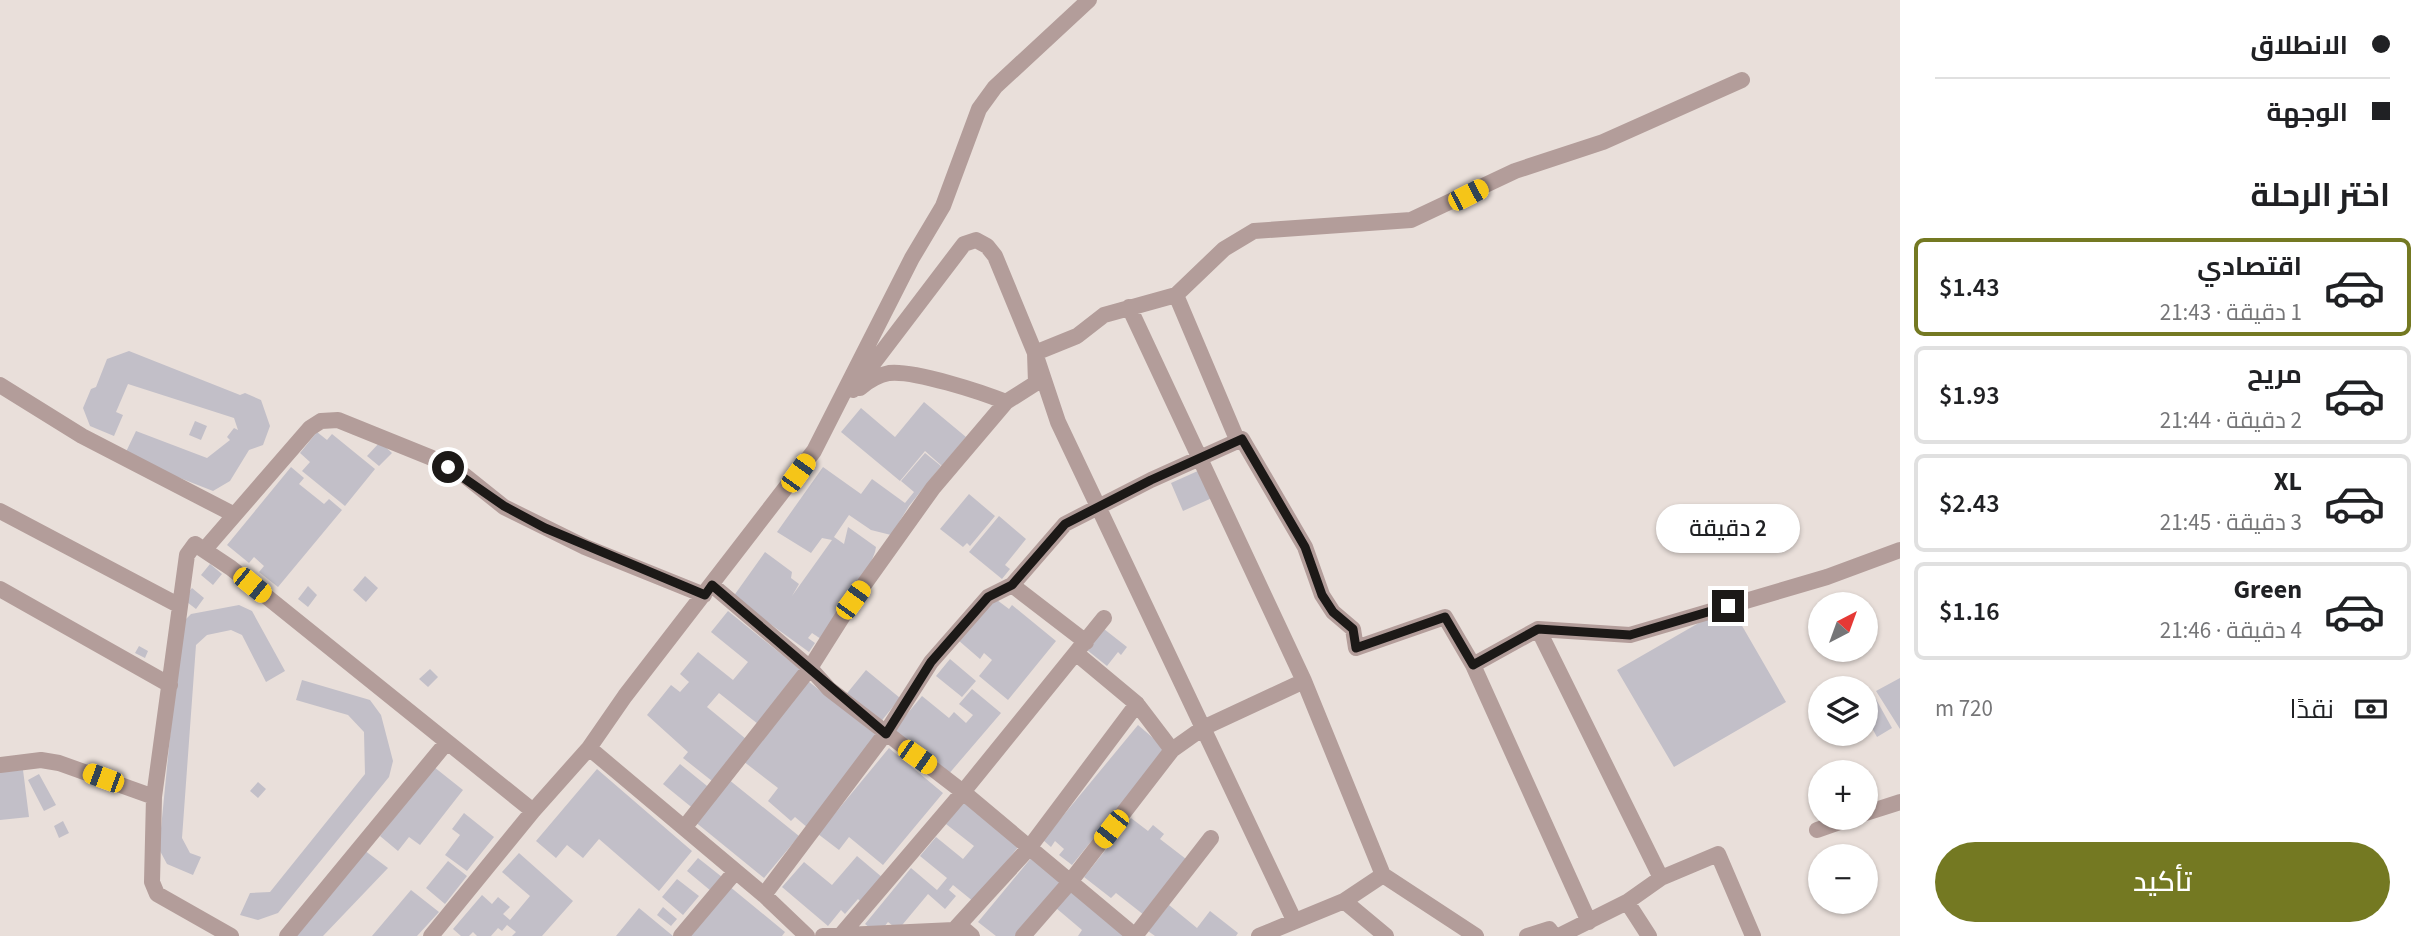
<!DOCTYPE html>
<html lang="ar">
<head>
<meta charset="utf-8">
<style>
	:root { --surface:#fff; --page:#f2f2f2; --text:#202124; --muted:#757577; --line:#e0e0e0; --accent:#747922 }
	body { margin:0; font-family:"Source Sans 3",Cairo,sans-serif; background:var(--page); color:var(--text); direction:rtl; height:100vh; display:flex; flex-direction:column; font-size:26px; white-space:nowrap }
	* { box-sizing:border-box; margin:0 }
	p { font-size:23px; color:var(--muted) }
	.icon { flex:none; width:38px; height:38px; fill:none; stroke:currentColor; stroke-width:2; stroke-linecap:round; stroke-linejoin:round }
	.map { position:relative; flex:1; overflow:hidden; direction:ltr }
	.panel { display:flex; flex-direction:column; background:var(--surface); width:525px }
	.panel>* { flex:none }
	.guide { display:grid; align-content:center; height:154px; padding:0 35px; background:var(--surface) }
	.needle { width:46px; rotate:41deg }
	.controls { position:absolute; left:1808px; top:592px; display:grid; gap:14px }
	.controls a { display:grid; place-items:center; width:70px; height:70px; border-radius:50%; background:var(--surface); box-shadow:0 2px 5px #0004; font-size:35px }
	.end { position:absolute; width:32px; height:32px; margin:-16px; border:9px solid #1c1917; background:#fff; box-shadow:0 0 0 4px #fff }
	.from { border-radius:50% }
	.bubble { position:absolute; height:49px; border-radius:24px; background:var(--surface); box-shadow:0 2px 5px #0004; font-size:23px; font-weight:600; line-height:49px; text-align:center; direction:rtl }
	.car { position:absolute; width:21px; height:42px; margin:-21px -10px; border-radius:9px; box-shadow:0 0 5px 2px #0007; background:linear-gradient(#f5c518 24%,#345 0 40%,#f5c518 0 76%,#345 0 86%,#f5c518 0) }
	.guide b { display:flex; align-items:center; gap:24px; height:66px; font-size:26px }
	.guide b+b { border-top:2px solid var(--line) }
	.guide i { width:18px; height:18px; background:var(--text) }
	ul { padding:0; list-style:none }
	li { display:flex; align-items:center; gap:21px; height:98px; margin:0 14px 10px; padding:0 21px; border:4px solid var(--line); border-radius:10px }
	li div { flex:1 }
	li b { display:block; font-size:26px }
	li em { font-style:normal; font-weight:600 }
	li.on { border-color:var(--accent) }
	li>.icon { width:63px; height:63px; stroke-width:1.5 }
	h2 { padding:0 35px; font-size:32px; line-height:84px }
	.pay { display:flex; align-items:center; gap:18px; height:77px; padding:0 35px; font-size:26px }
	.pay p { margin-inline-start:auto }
	.cta { display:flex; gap:14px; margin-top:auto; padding:14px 35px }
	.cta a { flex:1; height:80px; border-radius:42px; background:var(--accent); color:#fff; font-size:28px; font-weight:600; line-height:80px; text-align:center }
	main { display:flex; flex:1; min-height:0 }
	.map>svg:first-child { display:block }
	.building { fill:#c2bfc8 }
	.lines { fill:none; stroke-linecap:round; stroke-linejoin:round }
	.street { stroke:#b39d9a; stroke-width:16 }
	.route { stroke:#1c1917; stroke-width:9 }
</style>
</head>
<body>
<main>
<section class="panel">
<div class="guide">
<b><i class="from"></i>الانطلاق</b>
<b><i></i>الوجهة</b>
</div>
<h2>اختر الرحلة</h2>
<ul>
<li class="on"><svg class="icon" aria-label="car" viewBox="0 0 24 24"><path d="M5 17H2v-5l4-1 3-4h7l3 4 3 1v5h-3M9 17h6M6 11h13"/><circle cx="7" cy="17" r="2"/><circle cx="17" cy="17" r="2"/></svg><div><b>اقتصادي</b><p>1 دقيقة · 21:43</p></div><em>$1.43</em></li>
<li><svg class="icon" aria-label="car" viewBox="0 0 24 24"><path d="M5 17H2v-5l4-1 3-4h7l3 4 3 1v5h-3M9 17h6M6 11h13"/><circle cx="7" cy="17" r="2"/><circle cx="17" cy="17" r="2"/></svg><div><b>مريح</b><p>2 دقيقة · 21:44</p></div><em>$1.93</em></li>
<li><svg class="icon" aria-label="car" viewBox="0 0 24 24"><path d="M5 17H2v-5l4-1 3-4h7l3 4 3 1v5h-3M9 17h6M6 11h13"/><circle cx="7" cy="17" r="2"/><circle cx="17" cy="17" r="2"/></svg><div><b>XL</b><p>3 دقيقة · 21:45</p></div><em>$2.43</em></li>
<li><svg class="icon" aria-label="car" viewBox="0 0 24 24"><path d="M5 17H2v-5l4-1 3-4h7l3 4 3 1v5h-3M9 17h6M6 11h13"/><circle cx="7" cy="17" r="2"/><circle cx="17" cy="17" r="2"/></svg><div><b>Green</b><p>4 دقيقة · 21:46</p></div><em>$1.16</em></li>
</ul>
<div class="pay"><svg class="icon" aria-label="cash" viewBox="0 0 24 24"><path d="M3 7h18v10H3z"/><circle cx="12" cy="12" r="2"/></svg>نقدًا<p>720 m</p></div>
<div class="cta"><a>تأكيد</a></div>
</section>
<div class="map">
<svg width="1900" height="936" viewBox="0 0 1900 936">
	<rect width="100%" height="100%" fill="#e9dfda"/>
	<!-- building -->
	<path class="building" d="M129,351l111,44 5,-2 16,7 9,26 -7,19 -14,5 -19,31 -17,10 -89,-35 12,-25 71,27 23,-18 -3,-3 7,-9 4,2 -4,-12 -106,-34 -12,28 7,3 -9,21 -24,-10 -7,-18 8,-19 5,-2 11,-28z
		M924,402l42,35 -24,29 -17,-15 -25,30 -59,-49 20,-24 34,29z
		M195,421l12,5 -6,14 -12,-5z
		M317,432l10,8 5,-6 43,35 -30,37 -43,-35 8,-9 -10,-9z
		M380,442l12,11 -13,13 -12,-10z
		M925,453l16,13 -32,40 -18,29 -20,-5 -22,-15 -15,22 10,7 4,-17 28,20 -1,5 -9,23 -45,64 -9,-6 -4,5 7,5 -6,9 -76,-55 32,-45 27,20 -1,6 8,6 -7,12 40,-56 -10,-2 -11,15 -34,-21 46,-65 38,27 11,-15 33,24 9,-11 -13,-11z
		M291,467l13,11 -5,6 25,20 5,-5 13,11 -64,77 -19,-15 5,-6 -10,-9 -5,6 -22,-18z
		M1200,470l12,28 -29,13 -12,-28z
		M969,494l26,22 -25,30 -3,-3 -4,4 -23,-18z
		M999,516l27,23 -21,26 5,4 -8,10 -33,-27z
		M210,564l12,10 -9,11 -12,-10z
		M365,576l13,12 -12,14 -13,-12z
		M308,586l9,9 -9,12 -10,-8z
		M192,588l12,10 -8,11 -13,-10z
		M993,597l16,12 3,-4 44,36 -48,59 -29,-24 13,-16 -8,-7 -4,6 -22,-19z
		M239,605l13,6 33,60 -19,11 -24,-47 -11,-5 -24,5 -11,10 -14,193 8,15 11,4 -8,18 -26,-11 -8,-15 22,-225 10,-10z
		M1730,605l56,97 -112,65 -57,-97z
		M728,611l74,60 -44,53 -39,-31 -12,14 39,32 -34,42 -29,-23 5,-6 -41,-37 24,-30 9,7 9,-10 -9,-8 18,-22 35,28 15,-18 -37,-30z
		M1104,629l23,18 -6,8 -3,-3 -11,14 -20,-16z
		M139,646l9,5 -3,7 -10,-5z
		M950,659l26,22 -14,16 -26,-21z
		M430,669l8,8 -10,10 -9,-8z
		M866,670l34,28 -21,26 -35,-27z
		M1900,678v51l-24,-38z
		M302,680l68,20 11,15 12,46 -4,16 -111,136 -20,7 -18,-5 10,-22 20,-1 95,-118 -1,-42 -16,-17 -52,-15z
		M808,681l68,54 -68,93 -13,-11 -4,4 -23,-20 10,-13 -35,-27z
		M972,689l29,24 -54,63 -55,-44 30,-36 27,22 5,-6 12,11 7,-8 -14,-11z
		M1872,692l20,36 -15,9 -5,-9 -6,3v-35z
		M1138,725l28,24 -94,116 -13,-10 5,-6 -9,-8 -4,6 -8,-7z
		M889,748l54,45 -60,72 -34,-28 -10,13 -21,-16z
		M680,764l32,26 -17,20 -32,-26z
		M434,767l29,23 -43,55 -11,-8 -11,14 -18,-15z
		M597,769l95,82 -33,40 -60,-52 -16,19 -16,-13 -11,13 -20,-17z
		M23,770l6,47 -29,3v-48z
		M39,774l17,31 -12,6 -16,-31z
		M728,779l71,57 -35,42 -70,-57z
		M258,782l8,7 -8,9 -8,-7z
		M964,801l55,45 -45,56 -21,-17 -4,5 7,6 -11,13 -17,-15 -30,36 -10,-8 -10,12 -13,-10 46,-56 26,22 10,-12 -27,-22 16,-19 27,22 11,-13 -28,-22z
		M464,813l30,24 -27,34 -22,-16 15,-20 -8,-6z
		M1131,818l17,13 5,-6 11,9 -4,5 26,20 -42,56 -28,-22 -5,5 -27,-21z
		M63,821l6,12 -10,5 -5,-12z
		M364,850l24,18 -65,68h-27z
		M519,853l54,48 -31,35h-30l4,-4 -9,-7 -5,6 -4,-3 -7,8h-14l-4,-4 -4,4h-8l-8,-7 29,-34 10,9 6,-7 12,10 -7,7 7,6 20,-24 -28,-24z
		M857,856l26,22 -21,25 -4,-4 -13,15 -4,-4 -13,16 -46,-39 22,-25 28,23z
		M1032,857l29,25 -44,54h-21l-18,-14z
		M698,858l24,19 -11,14 -24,-20z
		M448,861l19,15 -22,28 -19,-16z
		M677,879l22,17 -16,19 -21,-18z
		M729,886l56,46 -3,4h-94z
		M1073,888l55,48h-50l4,-6 -26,-22z
		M411,890l28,22 -22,24h-45z
		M1169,905l28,23 13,-17 28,22 -2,3h-81l-7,-5z
		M663,907l14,12 -6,7 -14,-11z
		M639,908l34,28h-57z"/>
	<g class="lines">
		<!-- street -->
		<path class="street" d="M1176,295l60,142 6,2 63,108 17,48 11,17 20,17 3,19 89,-31 28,48 65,-36 92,6 197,-58 73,-27
			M1129,307l175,374 79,194 93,61
			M0,385l82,51 151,78
			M860,388c8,-7 19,-13 29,-15 25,-3 92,19 117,29
			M853,390l111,-146 12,-4 11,6 8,10 40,97 23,69 236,498
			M0,511l180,95
			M205,549l105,-121 11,-7 17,-1 94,38 32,17 40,32 81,40 119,48
			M712,585l98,83 19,21 134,103 172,144
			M1012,585l74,57
			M0,589l170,96
			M1538,629l123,249 57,-24 35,82
			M1077,654l60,50 35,46
			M1473,665l116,257
			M589,748l175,147 43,41
			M0,765l41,-5 18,3 95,34
			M1866,813l34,-11
			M684,828l126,-160 43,-68 80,-112 73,-86 30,-19 -1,-30 42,-17 27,-21 72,-20 48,-46 30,-18 157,-11 104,-49 88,-29 139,-62
			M1817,830l37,-13
			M764,895l121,-161 46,-72 57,-65 24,-12 53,-61 86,-44 91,-41
			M1344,901l42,35
			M1627,902l34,-24
			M954,930l75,-82 108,-144
			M841,935l122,-143 141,-174
			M231,936l-74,-42 -5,-12 2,-85 33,-242 8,-11 36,24 302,243
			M287,936l160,-194
			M431,936l102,-125 56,-63 36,-52 189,-245 98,-193 31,-52 36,-97 16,-22 94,-87
			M681,936l54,-64
			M823,936l131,-6h11l7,6
			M1023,936l47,-54 102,-132 31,-22 101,-47
			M1135,936l76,-98
			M1259,936l85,-35 39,-26
			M1527,936l22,-7 5,7
			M1559,936l68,-34 22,34"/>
	</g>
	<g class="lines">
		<!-- route -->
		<path class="route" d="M448,467l56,39 41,22 160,67 7,-10 174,149 45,-72 57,-65 24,-12 53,-61 86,-44 91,-41 63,108 17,48 11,17 20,17 3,19 89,-31 28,48 65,-36 92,6 98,-29"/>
	</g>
</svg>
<div class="controls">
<a><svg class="needle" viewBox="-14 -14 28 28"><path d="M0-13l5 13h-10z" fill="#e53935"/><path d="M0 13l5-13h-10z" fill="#757577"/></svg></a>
<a><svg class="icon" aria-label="layers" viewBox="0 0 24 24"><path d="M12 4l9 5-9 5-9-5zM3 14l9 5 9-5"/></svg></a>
<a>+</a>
<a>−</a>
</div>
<i class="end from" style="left:448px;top:467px"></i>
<i class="end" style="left:1728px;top:606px"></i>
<div class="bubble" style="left:1656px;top:504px;width:144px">2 دقيقة</div>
<i class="car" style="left:1468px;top:195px;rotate:63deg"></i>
<i class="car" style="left:798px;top:473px;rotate:36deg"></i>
<i class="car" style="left:252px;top:585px;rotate:129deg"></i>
<i class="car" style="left:853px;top:600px;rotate:36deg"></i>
<i class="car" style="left:917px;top:757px;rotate:125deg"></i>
<i class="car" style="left:103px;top:778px;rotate:290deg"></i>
<i class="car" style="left:1111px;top:829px;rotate:218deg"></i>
</div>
</main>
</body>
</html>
